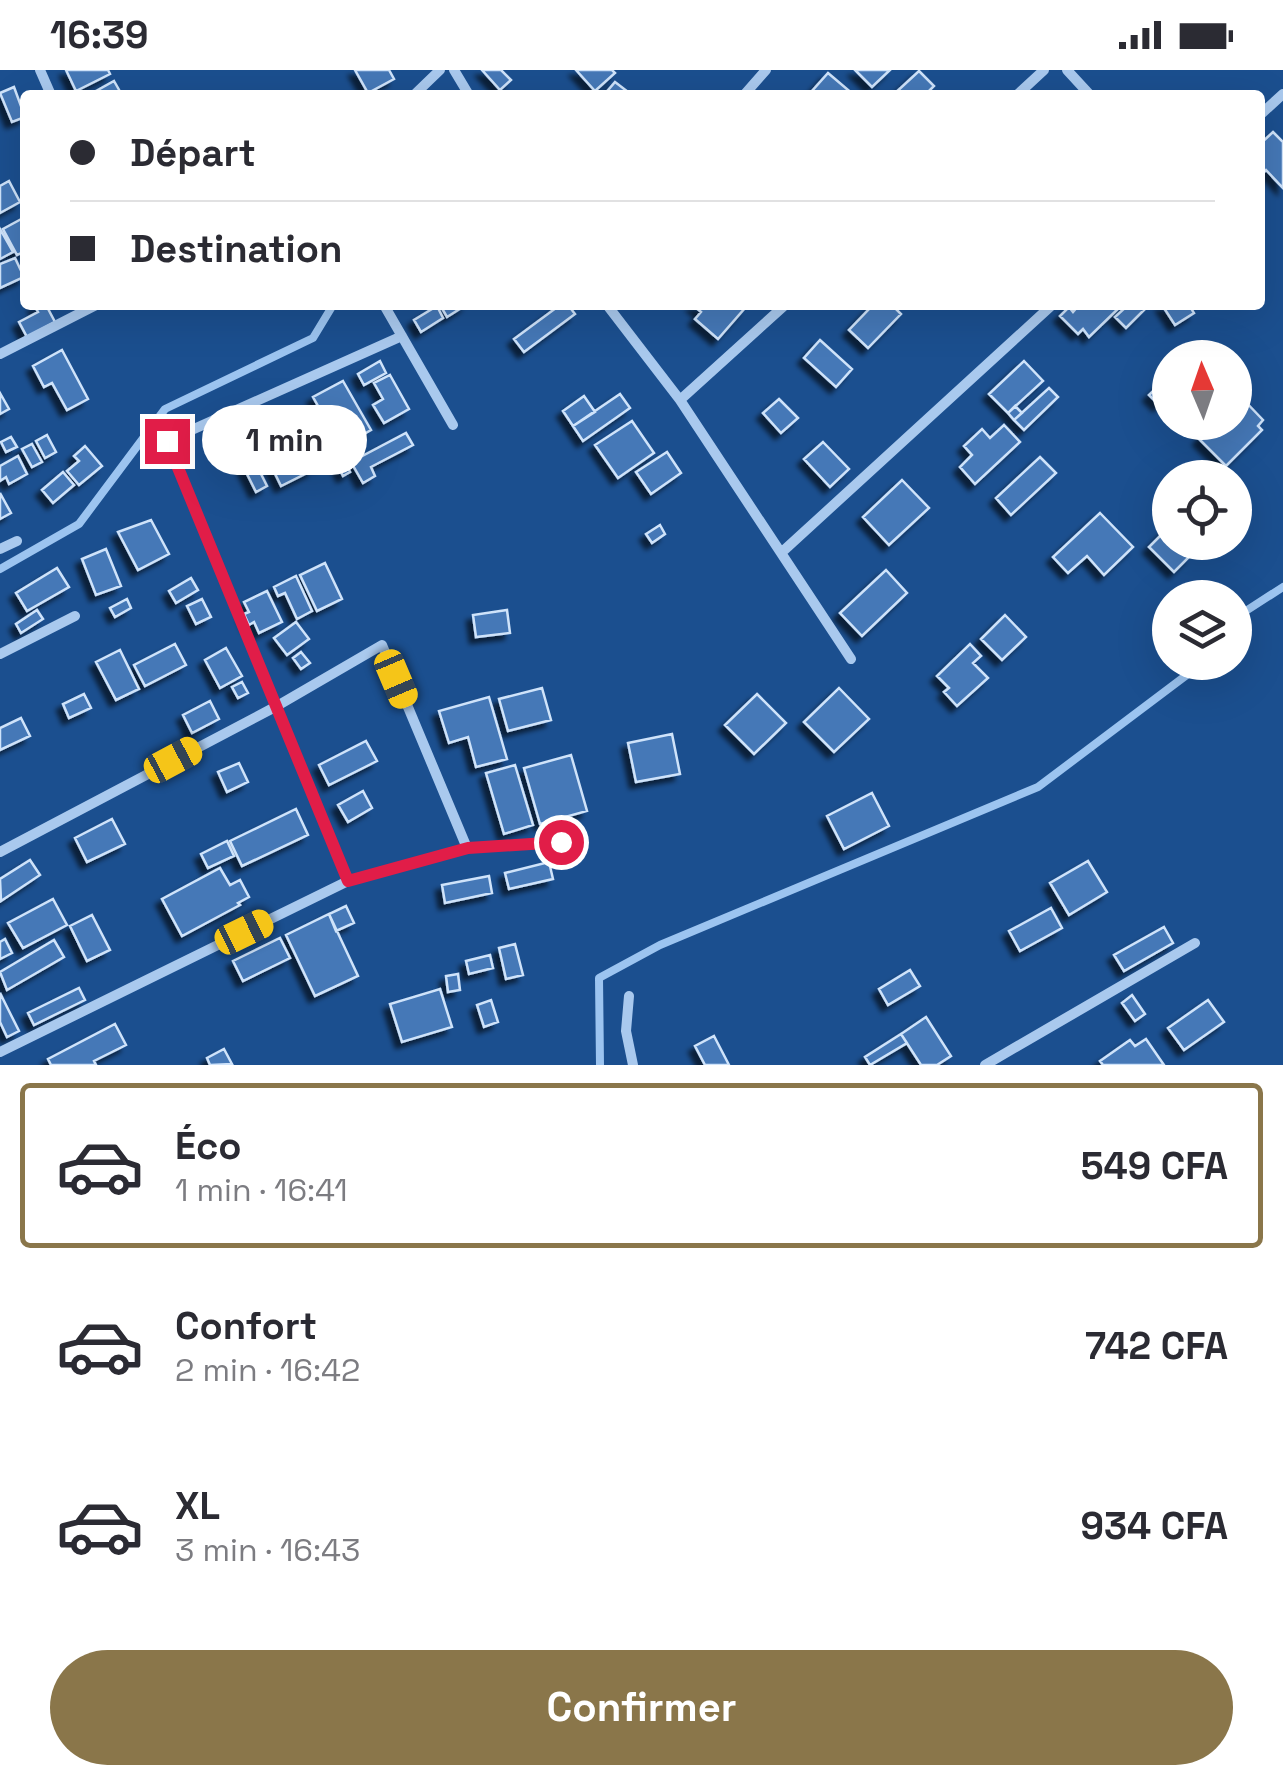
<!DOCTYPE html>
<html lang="fr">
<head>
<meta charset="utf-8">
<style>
	:root { --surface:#fff; --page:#f7f7f7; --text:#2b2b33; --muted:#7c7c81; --line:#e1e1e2; --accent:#8a764a }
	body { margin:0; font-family:"Space Grotesk",sans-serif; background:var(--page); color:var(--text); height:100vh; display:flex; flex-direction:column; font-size:38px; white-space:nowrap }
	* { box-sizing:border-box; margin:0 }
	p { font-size:32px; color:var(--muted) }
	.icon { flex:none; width:55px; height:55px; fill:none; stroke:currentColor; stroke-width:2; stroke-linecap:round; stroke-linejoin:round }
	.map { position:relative; height:995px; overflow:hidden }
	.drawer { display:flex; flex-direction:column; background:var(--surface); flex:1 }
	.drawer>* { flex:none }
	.guide { position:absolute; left:20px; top:20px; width:1245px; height:220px; border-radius:10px; box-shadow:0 10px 40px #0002; display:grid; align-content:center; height:220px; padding:0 50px; background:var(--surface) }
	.needle { width:65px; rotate:358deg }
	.controls { position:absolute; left:1152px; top:270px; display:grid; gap:20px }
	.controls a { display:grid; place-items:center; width:100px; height:100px; border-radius:50%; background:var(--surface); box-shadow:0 10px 40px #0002; font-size:50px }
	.end { position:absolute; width:45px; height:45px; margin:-22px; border:12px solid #e11d48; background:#fff; box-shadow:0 0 0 5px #fff }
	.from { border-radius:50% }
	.bubble { position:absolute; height:70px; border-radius:35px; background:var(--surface); box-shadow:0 10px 40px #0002; font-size:32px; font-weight:700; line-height:70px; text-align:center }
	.car { position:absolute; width:30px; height:60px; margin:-30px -15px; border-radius:12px; box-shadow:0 0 8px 2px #0007; background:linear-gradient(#f5c518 24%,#345 0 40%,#f5c518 0 76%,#345 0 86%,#f5c518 0) }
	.guide b { display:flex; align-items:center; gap:35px; height:95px; font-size:38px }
	.guide b+b { border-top:2px solid var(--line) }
	.guide i { width:25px; height:25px; background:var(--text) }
	ul { padding:18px 0 0; list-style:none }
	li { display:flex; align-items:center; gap:30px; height:165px; margin:0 20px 15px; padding:0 30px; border:5px solid transparent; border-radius:10px }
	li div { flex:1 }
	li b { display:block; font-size:38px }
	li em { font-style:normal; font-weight:700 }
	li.selected { border-color:var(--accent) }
	li>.icon { width:90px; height:90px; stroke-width:1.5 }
	.cta { display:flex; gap:20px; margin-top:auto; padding:20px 50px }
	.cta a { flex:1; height:115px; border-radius:60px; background:var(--accent); color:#fff; font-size:40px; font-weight:700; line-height:115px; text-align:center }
	.status { display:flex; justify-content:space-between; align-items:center; height:70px; padding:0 50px; background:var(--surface); direction:ltr }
	.status svg { height:28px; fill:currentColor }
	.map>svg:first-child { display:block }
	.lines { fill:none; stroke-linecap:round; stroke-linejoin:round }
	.stream { stroke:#9cc4f0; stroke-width:8 }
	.building { fill:#4478b7; stroke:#cfe3fa; stroke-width:2.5; filter:url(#shadow) }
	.street { stroke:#a9c9ee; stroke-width:10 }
	.route { stroke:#e11d48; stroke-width:12 }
</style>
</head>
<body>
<div class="status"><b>16:39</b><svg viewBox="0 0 49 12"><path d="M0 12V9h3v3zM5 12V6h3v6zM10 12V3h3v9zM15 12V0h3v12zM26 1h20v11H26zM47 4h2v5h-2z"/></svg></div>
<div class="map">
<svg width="1283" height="995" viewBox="0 0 1283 995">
	<defs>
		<filter id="shadow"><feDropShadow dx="-6" dy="6" stdDeviation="2.5" flood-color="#0009"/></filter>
	</defs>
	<rect width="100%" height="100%" fill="#1b4f8f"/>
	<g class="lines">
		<!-- stream -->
		<path class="stream" d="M0,499l79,-45 86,-115 148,-71 20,-33
			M1235,548l48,-31
			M600,995l-1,-87 61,-33 378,-158 166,-125"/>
	</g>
	<!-- building -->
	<path class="building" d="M66,0h42l2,4 -34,17z
		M355,0h34l5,9 -26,14z
		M482,0h19l10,10 -11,10z
		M576,0h36l3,3 -20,18z
		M855,0h35l-18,17z
		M919,1l15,15 -9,9h-32z
		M828,3l26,22h-38l-4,-4z
		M114,11l8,14h-33z
		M615,12l17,13h-28z
		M14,17l11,30 -13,5 -12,-29z
		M1273,62l10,10v46l-17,-18 -6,6v-32z
		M9,111l11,21 -20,11v-27z
		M25,147v34l-8,4 -14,-26z
		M0,159l13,23 -13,7z
		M15,188l9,19 -24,11v-24z
		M34,235h12l9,17 -28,15 -8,-15 19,-10z
		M440,235h26l-19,12z
		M560,235h8l7,9 -51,38 -10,-13z
		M693,235h49l3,3 -27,31 -23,-20 6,-7z
		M873,235h19l9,9 -33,34 -19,-18z
		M1079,235h43l-33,32 -6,-8 -5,5 -18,-18 9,-9 4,5z
		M1128,235h10l6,5 -18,18 -11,-11z
		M1162,235h27l5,8 -19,12z
		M437,236l6,12 -22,14 -7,-12z
		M820,270l32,29 -16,18 -32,-29z
		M62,280l26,49 -21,11 -15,-27 -8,4 -11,-21z
		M380,291l6,12 -22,12 -6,-11z
		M1024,291l19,20 -35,32 -19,-19z
		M390,305l19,34 -25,14 -11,-18 10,-6 -9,-16z
		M1168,307l2,18 -11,10 -10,-10z
		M343,311l28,49 -30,17 -28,-50z
		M1049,318l9,9 -34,33 -10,-10z
		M0,323l9,16 -9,5z
		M620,324l10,14 -47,33 -10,-15z
		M584,326l11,16 -22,14 -10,-15z
		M1241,327l22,23 -5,6 4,4 -36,36 -27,-27 16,-17h20v-19z
		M779,329l19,19 -17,15 -18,-20z
		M1015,336l7,7 -8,7 -6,-7z
		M282,345l7,14 -13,6 -6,-14z
		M632,351l22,32 -36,25 -23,-33z
		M321,353l17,34 -20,9 -17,-33z
		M1004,355l16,17 -45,42 -15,-17 12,-12 -8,-9 18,-17 8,9z
		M406,363l7,12 -42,22 4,9 -12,7 -12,-21z
		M47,365l9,17 -11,6 -9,-17z
		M296,365l17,35 -32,16 -17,-35z
		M11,367l6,10 -11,5 -5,-10z
		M823,372l26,27 -19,18 -26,-28z
		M32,374l10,18 -10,5 -10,-18z
		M85,376l17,20 -23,19 -12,-14 12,-10 -5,-5z
		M249,380l18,36 -11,6 -18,-36z
		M667,382l14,21 -30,21 -15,-22z
		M18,386l9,18 -18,10 -3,-7 -6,4v-15z
		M1040,387l16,16 -45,42 -15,-17z
		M345,392l5,10 -7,4 -5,-10z
		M63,402l11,13 -21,18 -11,-13z
		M902,410l27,28 -40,37 -26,-28z
		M0,423l11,20 -11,6z
		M1100,443l33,34 -29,28 -17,-19 -19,17 -15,-16z
		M151,450l18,34 -31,16 -20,-38z
		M660,455l5,9 -13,9 -6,-9z
		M1170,456v16h26l-10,10 4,4 -16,16 -25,-25z
		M106,479l15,37 -25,9 -14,-36z
		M325,493l17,36 -25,12 -17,-36z
		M57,498l12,19 -42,24 -11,-18z
		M886,500l21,23 -45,43 -22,-23z
		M296,506l16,35 -15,8 -12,-26 -7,3 -4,-9z
		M191,508l7,12 -22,13 -7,-12z
		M267,521l15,31 -23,11 -5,-11 -5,3 -5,-11 5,-2 -5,-10z
		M127,529l4,9 -16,9 -5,-9z
		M202,529l9,18 -15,7 -9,-18z
		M37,540l6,9 -22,14 -5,-9z
		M507,540l3,23 -34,4 -3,-22z
		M1005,545l21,22 -24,23 -21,-21z
		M296,552l13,17 -22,16 -13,-17z
		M175,574l11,21 -41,21 -11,-21z
		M970,574l11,12 -8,7 15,15 -31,28 -13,-14 5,-4 -12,-12z
		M226,578l16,28 -22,12 -15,-28z
		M120,580l19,39 -23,11 -20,-38z
		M301,582l9,11 -9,6 -8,-11z
		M242,612l6,11 -10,5 -6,-11z
		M542,618l9,32 -43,11 -9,-32z
		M839,618l30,31 -35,33 -30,-30z
		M84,624l7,14 -22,10 -6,-14z
		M757,624l29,29 -32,31 -29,-29z
		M489,627l18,62 -31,8 -8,-30 -19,6 -10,-32z
		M210,631l9,18 -27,14 -9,-18z
		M21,648l9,18 -30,14v-22z
		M672,664l8,40 -44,8 -8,-39z
		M366,671l11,20 -48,24 -10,-20z
		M571,685l16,56 -47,13 -16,-56z
		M239,693l9,19 -21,10 -9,-20z
		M515,695l18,60 -29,9 -18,-61z
		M363,721l9,17 -24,14 -10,-17z
		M872,723l17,33 -45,23 -17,-33z
		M296,739l12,26 -66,31 -12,-25z
		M112,749l13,25 -38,18 -12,-24z
		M227,771l7,15 -26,12 -7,-14z
		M30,790l10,15 -39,26 -1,-22z
		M1088,791l19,31 -38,23 -19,-32z
		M549,792l4,17 -44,10 -4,-16z
		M220,798l10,17 10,-5 9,17 -11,6 2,2 -58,31 -20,-37z
		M489,806l3,17 -47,10 -3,-18z
		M53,829l14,26 -44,23 -15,-25z
		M346,836l8,17 -18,8 -7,-17z
		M1051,838l11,20 -42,23 -11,-20z
		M329,844l29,62 -43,20 -29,-61z
		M92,845l18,35 -23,11 -17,-35z
		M1164,857l9,16 -49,28 -10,-16z
		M280,868l10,20 -47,23 -10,-20z
		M5,869l7,14 -12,6v-17z
		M54,870l10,17 -57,33 -7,-18z
		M515,874l8,31 -17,4 -7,-31z
		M490,885l3,13 -24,6 -3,-13z
		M910,900l10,16 -32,19 -9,-16z
		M458,904l2,16 -12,2 -2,-16z
		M79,918l6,12 -51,25 -6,-12z
		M440,919l12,38 -50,15 -12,-38z
		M0,923l19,38 -12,6 -7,-15z
		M1132,925l13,19 -10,7 -13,-18z
		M491,930l7,22 -14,5 -7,-22z
		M1208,930l16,22 -40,28 -16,-22z
		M926,947l25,39 -14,9h-16l-20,-31z
		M115,954l11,21 -32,16 2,4h-45l-3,-6z
		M901,964l6,9 -37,22 -5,-8z
		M714,966l15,29h-24l-10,-19z
		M1146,969l18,26h-61l-3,-4 30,-21 5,6z
		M224,979l8,15 -22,1 -3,-7z"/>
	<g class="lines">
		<!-- street -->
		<path class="street" d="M40,0l11,25
			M454,0l15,25
			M1067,0l23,25
			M414,25l26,-25
			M744,25l22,-25
			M1017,25l27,-25
			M1260,45l23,-21
			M384,235l69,120
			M607,235l73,95 171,259
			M0,284l96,-49
			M680,330l105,-95
			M0,479l17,-8
			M781,483l271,-248
			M0,584l75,-38
			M0,782l277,-146 105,-61 85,203
			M348,811l-181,-440 235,-105
			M629,926l-3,35 7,34
			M0,982l348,-171 119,-33 94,-6
			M985,995l210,-122"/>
	</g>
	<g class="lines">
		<!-- route -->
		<path class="route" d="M167,371l181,440 120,-33 93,-6"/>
	</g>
</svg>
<div class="controls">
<a><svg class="needle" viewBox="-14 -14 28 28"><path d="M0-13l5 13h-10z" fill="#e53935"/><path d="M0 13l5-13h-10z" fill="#7c7c81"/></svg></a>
<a><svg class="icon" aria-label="locate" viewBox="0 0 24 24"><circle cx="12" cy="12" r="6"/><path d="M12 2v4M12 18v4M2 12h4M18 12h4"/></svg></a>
<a><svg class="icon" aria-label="layers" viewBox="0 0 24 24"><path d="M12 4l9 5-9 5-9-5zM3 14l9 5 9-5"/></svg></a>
</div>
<i class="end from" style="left:561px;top:772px"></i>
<i class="end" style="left:167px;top:371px"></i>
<div class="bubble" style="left:202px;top:335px;width:165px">1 min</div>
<i class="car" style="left:396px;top:609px;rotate:157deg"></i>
<i class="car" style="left:173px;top:690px;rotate:62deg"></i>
<i class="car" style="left:244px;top:862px;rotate:64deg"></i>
<div class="guide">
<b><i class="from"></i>Départ</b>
<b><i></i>Destination</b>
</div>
</div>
<section class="drawer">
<ul>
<li class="selected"><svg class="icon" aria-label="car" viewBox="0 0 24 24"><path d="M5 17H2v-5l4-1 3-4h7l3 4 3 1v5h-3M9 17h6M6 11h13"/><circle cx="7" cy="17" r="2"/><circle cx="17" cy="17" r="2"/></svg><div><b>Éco</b><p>1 min · 16:41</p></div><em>549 CFA</em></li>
<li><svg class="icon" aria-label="car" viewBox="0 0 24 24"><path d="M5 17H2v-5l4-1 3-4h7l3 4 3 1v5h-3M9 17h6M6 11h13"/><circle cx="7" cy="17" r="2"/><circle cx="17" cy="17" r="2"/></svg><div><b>Confort</b><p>2 min · 16:42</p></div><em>742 CFA</em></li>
<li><svg class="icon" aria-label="car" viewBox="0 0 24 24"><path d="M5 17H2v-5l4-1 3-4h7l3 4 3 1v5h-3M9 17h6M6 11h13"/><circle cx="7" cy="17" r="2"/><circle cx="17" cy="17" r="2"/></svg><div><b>XL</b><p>3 min · 16:43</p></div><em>934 CFA</em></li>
</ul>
<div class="cta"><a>Confirmer</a></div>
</section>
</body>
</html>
